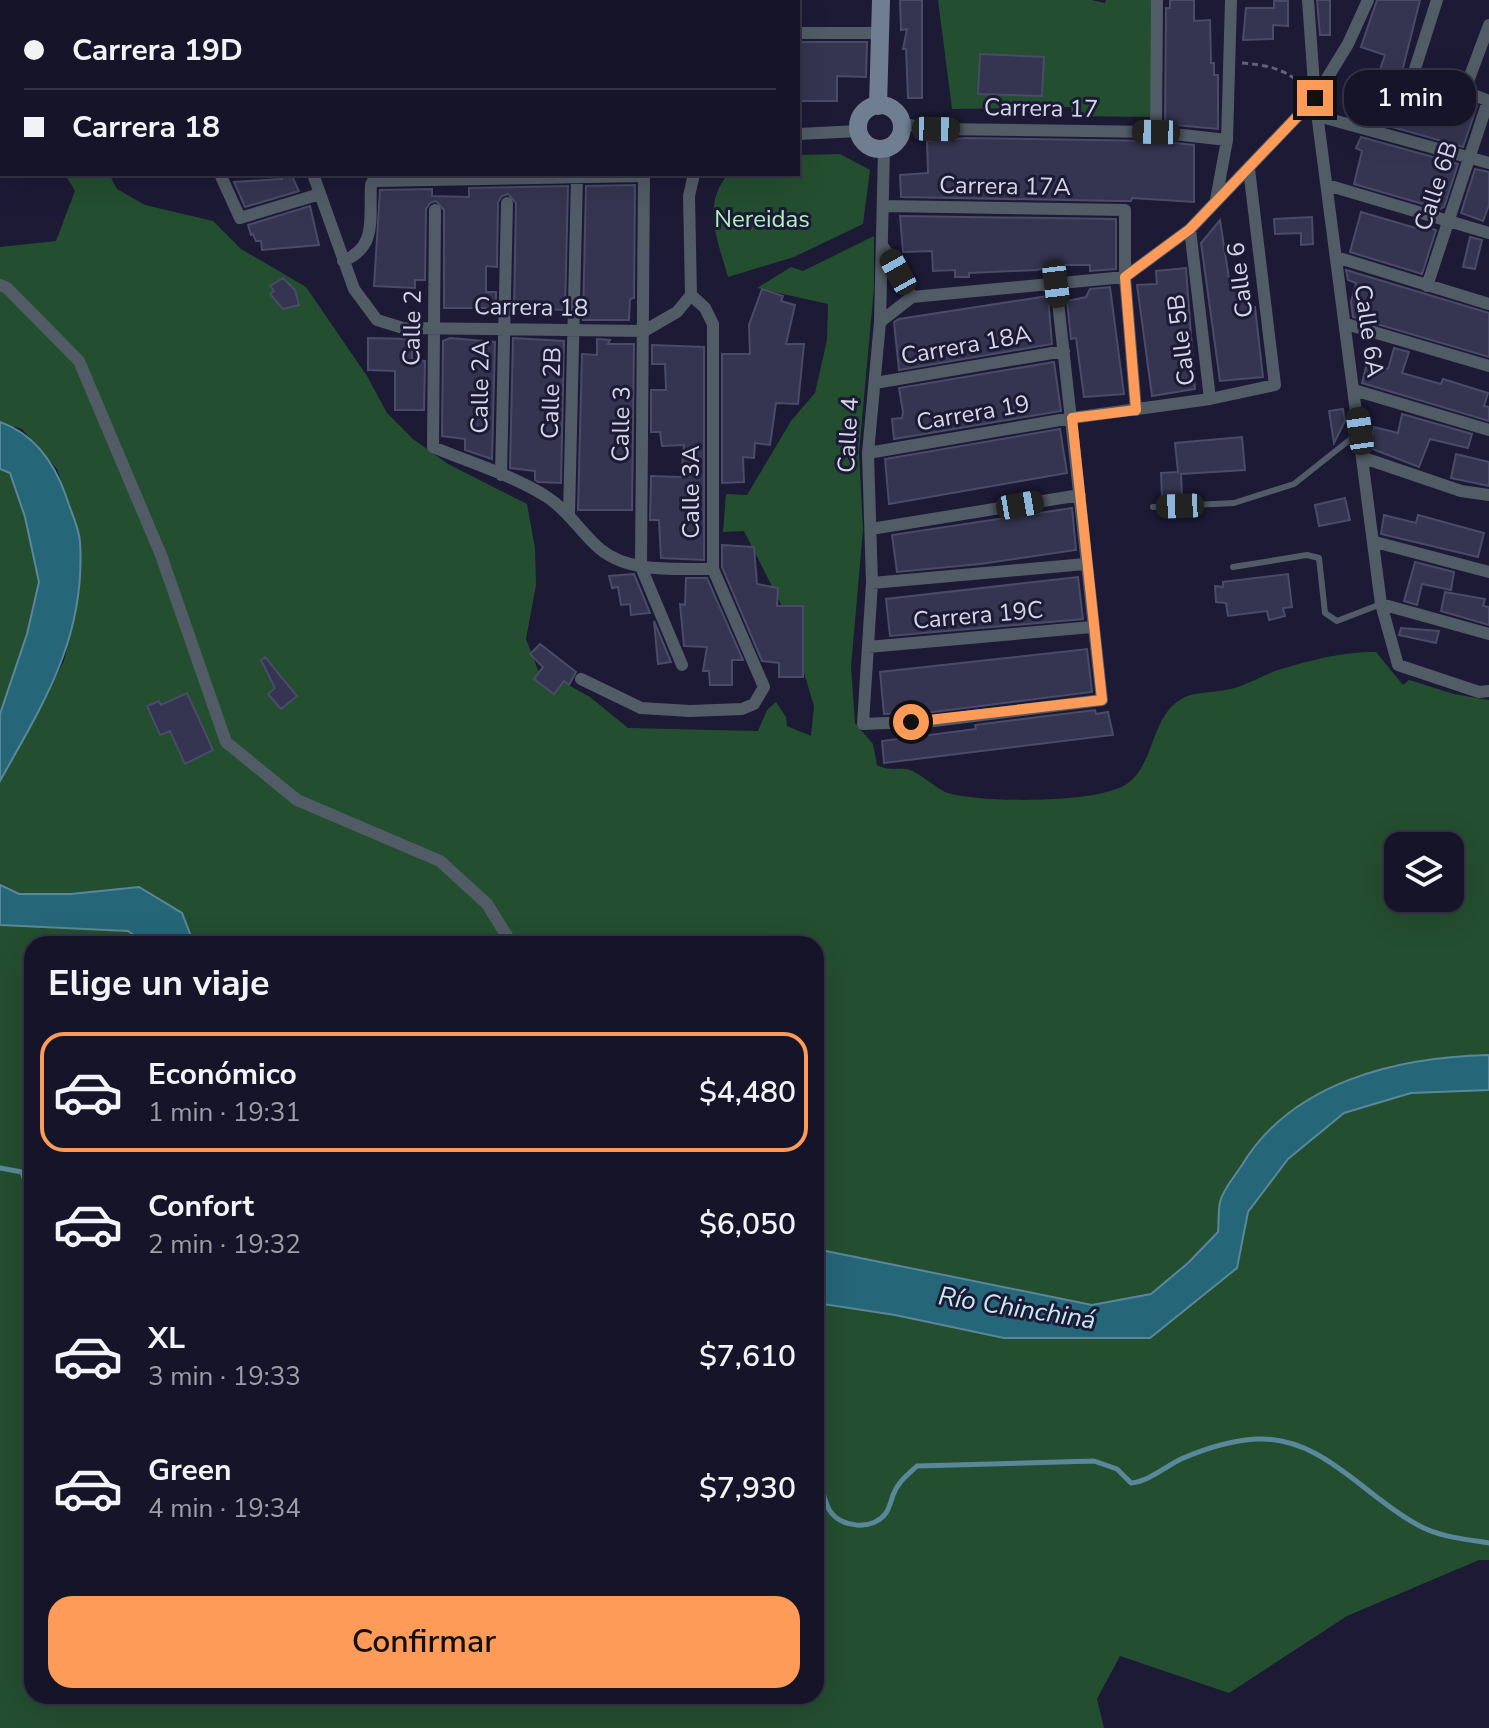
<!DOCTYPE html>
<html lang="es">
<head>
<meta charset="utf-8">
<style>
	:root { --surface:#151428; --page:#1e1d30; --text:#f1f3f6; --muted:#9d9ea8; --line:#343345; --accent:#fe9b58 }
	body { margin:0; font-family:"Nunito Sans",sans-serif; background:var(--page); color:var(--text); height:100vh; display:flex; flex-direction:column; font-size:30px; white-space:nowrap }
	* { box-sizing:border-box; margin:0 }
	p { font-size:26px; color:var(--muted) }
	.icon { flex:none; width:44px; height:44px; fill:none; stroke:currentColor; stroke-width:2; stroke-linecap:round; stroke-linejoin:round }
	.map { position:relative; flex:1; overflow:hidden }
	.drawer { position:absolute; left:24px; top:936px; width:800px; height:768px; display:flex; flex-direction:column; background:var(--surface); border-radius:24px; box-shadow:0 8px 32px #0002,0 0 0 2px var(--line) }
	.drawer>* { flex:none }
	.guide { position:absolute; left:0px; top:0px; width:800px; height:176px; box-shadow:0 8px 32px #0002,0 0 0 2px var(--line); display:grid; align-content:center; height:176px; padding:0 24px; background:var(--surface) }
	.fabs { position:absolute; left:1384px; top:832px; display:grid; gap:16px }
	.fabs a { display:grid; place-items:center; width:80px; height:80px; border-radius:16px; background:var(--surface); box-shadow:0 8px 32px #0002,0 0 0 2px var(--line); font-size:40px }
	.end { position:absolute; width:36px; height:36px; margin:-18px; border:10px solid #fe9b58; background:#111; box-shadow:0 0 0 4px #111 }
	.from { border-radius:50% }
	.bubble { position:absolute; height:56px; border-radius:24px; background:var(--surface); box-shadow:0 8px 32px #0002,0 0 0 2px var(--line); font-size:26px; font-weight:600; line-height:56px; text-align:center }
	.car { position:absolute; width:24px; height:48px; margin:-24px -12px; border-radius:10px; box-shadow:0 0 6px 2px #0007; background:linear-gradient(#222 24%,#8ab4d8 0 40%,#222 0 76%,#8ab4d8 0 86%,#222 0) }
	.guide b { display:flex; align-items:center; gap:28px; height:76px; font-size:30px }
	.guide b+b { border-top:2px solid var(--line) }
	.guide i { width:20px; height:20px; background:var(--text) }
	ul { padding:0; list-style:none }
	li { display:flex; align-items:center; gap:24px; height:120px; margin:0 16px 12px; padding:0 8px; border:4px solid transparent; border-radius:24px }
	li div { flex:1 }
	li b { display:block; font-size:30px }
	li em { font-style:normal; font-weight:600 }
	li.on { border-color:var(--accent) }
	li>.icon { width:72px; height:72px; stroke-width:1.5 }
	h2 { padding:0 24px; font-size:36px; line-height:96px }
	.button { display:flex; gap:16px; margin-top:auto; padding:16px 24px }
	.button a { flex:1; height:92px; border-radius:24px; background:var(--accent); color:#111; font-size:32px; font-weight:600; line-height:92px; text-align:center }
	.map>svg:first-child { display:block }
	.green { fill:#244e30; fill-rule:evenodd }
	.water { fill:#256678; stroke:#5a889a; stroke-width:2 }
	.lines { fill:none; stroke-linecap:round; stroke-linejoin:round }
	.stream { stroke:#5a889a; stroke-width:5 }
	.building { fill:#353551; stroke:#4a4b69; stroke-width:2 }
	.path { stroke:#64637b; stroke-width:3; stroke-dasharray:6 4; stroke-linecap:butt }
	.lane { stroke:#525c67; stroke-width:6 }
	.street { stroke:#525c67; stroke-width:12 }
	.secondary { stroke:#6f7f91; stroke-width:18 }
	.route { stroke:#fe9b58; stroke-width:10 }
	.labels { text-anchor:middle; dominant-baseline:central; stroke-width:6; stroke-linejoin:round; paint-order:stroke }
	.street-label { font-size:24px; fill:#d5d6e8; stroke:#1c1a35 }
	.park-label { font-size:24px; fill:#adf2bc; stroke:#1c1a35 }
	.water-label { font-size:26px; font-style:italic; fill:#c7eaf6; stroke:#1c1a35 }
</style>
</head>
<body>
<div class="map">
<svg width="1489" height="1728" viewBox="0 0 1489 1728">
	<rect width="100%" height="100%" fill="#1c1a35"/>
	<!-- green -->
	<path class="green" d="M938,0h153l14,3 1,-3h49l-5,117 -78,-1 -1,-9 -119,2z
		M840,154l30,16 -7,54 -69,33 -66,20c-10,-37 -27,-70 0,-103h70v-19z
		M65,174h44l8,15 28,16 68,16 28,28 65,38 61,89 20,37 26,26 35,25 79,40 8,44 1,37 -10,54 14,36 23,7 27,15 38,31 130,3 9,-21 9,-8 10,15 1,9 24,10 3,-30 -28,-92 -42,-83 -21,1 3,-38 21,1 44,-74 24,-28 12,-53 1,-36 -71,-16 34,-21 12,4 71,-35v51l-15,166 4,76 -12,138 4,56 18,21 4,21c12,6 17,3 29,4 13,2 28,19 42,24 32,10 153,11 180,-10 28,-21 22,-67 55,-85 13,-7 33,-5 47,-9 18,-4 34,-15 51,-20 30,-9 65,-18 95,-17l27,33 6,-5 45,14 35,6v355l-33,1 -87,16 -149,127 -2,33 -30,31 -38,31 -58,11 -276,-56v-305h-622l-12,-31 -111,-19h-52l-19,-9v-104l64,-120 13,-56 3,-65 -23,-71 -35,-40 -22,-7v-175l56,-6 19,-50zM1398,846h52v52h-52z
		M0,469l10,4c10,28 30,81 29,109 0,34 -28,98 -39,132z
		M0,925l128,6 18,13h-114v752h784v-393l79,12 255,23 87,-70 11,-56 40,-53 56,-46 67,-20 78,-3v470h-10l-132,56 -118,77 -109,-37 -23,43 7,29h-1104z"/>
	<!-- water -->
	<path class="water" d="M0,422c34,12 54,40 66,74 4,14 13,31 14,46 6,95 -36,160 -80,239v-67l27,-80 12,-52 -14,-65 -15,-44 -10,-4z
		M0,885l19,9h52l68,-7 43,26 12,31h-48l-18,-13 -128,-6z
		M1489,1055v35l-78,3 -67,20 -56,46 -40,53 -11,56 -87,70h-146l-109,-23 -79,-12v-54l276,56 59,-11 37,-31 30,-31c1,-9 0,-20 2,-30 3,-13 15,-26 22,-37 50,-83 155,-108 247,-110z"/>
	<g class="lines">
		<!-- stream -->
		<path class="stream" d="M0,1168l22,4 10,29
			M32,1204l-3,22 3,16
			M816,1475c7,11 7,25 14,36 11,17 43,20 56,2 3,-4 5,-12 7,-18 5,-13 14,-20 24,-29l177,-5 23,8 14,14c18,-2 34,-16 50,-24 23,-10 52,-19 77,-20 65,-2 107,58 160,86 21,12 47,14 71,18"/>
	</g>
	<!-- building -->
	<path class="building" d="M900,0h22v98h-14l-2,-49h-3l4,-20 -6,1z
		M1170,0h24v21l16,-1 1,43h3v12h4v54l-53,-5 1,-116h4z
		M1317,0h13v35h-10z
		M1377,0h43l-20,80 77,26 -14,41 -113,-32 5,-15 13,4 17,-49 -24,-8z
		M1274,1h14v25l-15,-1v14l-30,1 3,-32h28z
		M798,42h69l-1,35 -29,-1v25h-39z
		M980,54l64,3 -2,39 -64,-2z
		M1361,137l97,27 -14,43 -4,2 -86,-25 8,-33 -6,-3z
		M966,138l189,3 39,4v57l-62,-4 -1,3h-11l-219,-4 -1,-22 28,-2 -1,-32z
		M1475,169l14,3v33l-6,16 -22,-8z
		M281,174h10l8,17 -54,16 -11,-25 48,-3z
		M635,185l-1,113 -4,1 -1,21h-46l3,-134z
		M568,186l-3,124 -51,-2 2,-105 -8,-9 -6,2 -4,6 -1,65 -11,-1v26h10v16h-52v-98l-8,-9 -6,2 -4,6 -1,71h-10v8l-41,-2 6,-96 52,-1v7l37,1v-9z
		M310,206l9,39 -57,5 -1,-9h-5l-3,-7 -2,1 -3,-10z
		M1361,212l65,19 2,-4 8,3 -14,44 -72,-22z
		M900,216l216,3v50l-26,2v-6h-31l-22,5 -68,3v4h-14v-7l-22,1 -1,-20 -29,1z
		M1312,217l1,27 -12,1v-12l-26,1 -1,-15z
		M1220,220l10,65 16,-1 1,24 8,-1 8,70 -43,4 -19,-138z
		M1470,237l12,3 -7,29 -12,-2z
		M1186,268l9,121 -43,7 -15,-111 20,-1 -1,-13z
		M1346,270l143,43v44l-136,-40 -2,-15 5,-19 -8,-3z
		M283,278l12,12 4,15 -16,4 -13,-15 4,-3 -4,-5z
		M1110,287l14,107 -40,3 -8,-59 -5,1 -4,-38 19,-4 4,-8z
		M762,289l21,7 -2,5 14,4 -9,39h18l-6,60 -22,-1 -6,42 -15,-2 -1,15 -11,-1 1,25 -22,1v-129h28l-1,-29z
		M1048,296l4,48 -153,26 -5,-48 5,-3z
		M368,338l44,1v20l13,2 -1,49h-29v-39l-27,-1z
		M450,338l45,4 -3,117 -27,-9v-11l-23,-3 1,-95z
		M513,338l51,3 -3,142 -23,-1 -3,-2v-9l-25,-3z
		M597,339l13,1 -2,4h26l-2,166h-54l4,-156 15,1z
		M652,345l52,2v213l-43,-2 -2,-38h-9l1,-44 30,1 3,-32 -22,1 -2,-14h-9v-42h15l-1,-26h-13z
		M1394,348l15,4 -7,21 39,11 2,-5 45,14 -4,13 5,1v14l-127,-38 5,-20 21,6z
		M1054,362l7,49 -167,28 -2,-20 10,-1 1,-6 -4,-24z
		M1343,409l2,12 -11,22 -5,-32z
		M1402,414l70,20 -4,14 -38,-9 -11,28 -49,-19 4,-21 24,6z
		M1060,429l7,44 -178,31 -4,-45z
		M1242,437l3,33 -64,4 1,23 -20,1 -1,-25 17,-1 -3,-29z
		M1456,454l33,8v24l-38,-8z
		M1345,498l5,22 -31,6 -4,-21z
		M1072,508l4,42 -96,14 -83,8 -5,-37z
		M1384,515l32,8 2,-8 66,18 -6,24 -97,-23z
		M722,545l32,2 3,37 21,4 -1,18h26v71h-24v-14l-17,-2 -40,-94z
		M1415,562l39,10 -3,18 -29,-6 -5,21 -13,-4z
		M634,574l16,39 -19,2 -1,-11 -9,1 -3,-18 -6,1 -3,-12z
		M1288,574l4,33 -9,1 2,8 -16,4 -2,-9 -39,5 -2,-13 -10,-1 -1,-16 8,1v-5z
		M1078,577l5,42 -193,17 -4,-37z
		M686,578h21l36,82h-11v25h-22l-1,-14h-6l4,-24 -23,-1 -4,-42 5,1z
		M1445,592l40,7 -2,7 6,1v18l-48,-14z
		M654,621l17,41 -13,2z
		M1401,628l38,3 -3,12 -37,-8z
		M540,644l36,28 -7,13 -5,-4 -10,13 -20,-15 9,-12 -13,-13z
		M1087,649l5,43 -159,20 -49,2 -4,-42z
		M265,657l32,39 -16,13 -13,-15 7,-6 -14,-28z
		M187,693l26,57 -28,14 -15,-33 -10,4 -13,-29 12,-5 2,4z
		M1095,710l1,4 12,-2 5,23 -229,28 -2,-22 94,-12 -1,-4z"/>
	<g class="lines">
		<!-- path -->
		<path class="path" d="M1242,63c23,2 42,5 59,21"/>
		<!-- lane -->
		<path class="lane" d="M1153,507l81,-4 60,-19 63,-50
			M1233,567l74,-12 12,3 6,55 12,8 44,-17"/>
		<!-- street -->
		<path class="street" d="M137,0l1,2
			M252,0v2
			M436,0v2
			M1308,0l7,98 66,506 17,61 81,27 10,-1
			M1437,0l-23,72 75,29
			M209,2l5,-2
			M648,2v-2
			M798,33h82
			M1464,92l25,-67
			M1318,116l171,47
			M902,124l34,5 220,3 71,8
			M1156,132l1,-132
			M798,134l61,-3
			M884,149l-4,173 -12,131 4,130 -9,141 71,-3 168,-21 -46,-416
			M220,174l20,44 80,-24
			M313,174l41,115 23,31 26,8 241,3 33,-19 14,-17
			M644,174l-3,393 41,98
			M1327,185l162,48
			M1216,200l11,-60 4,-140
			M885,206l240,4v67l11,133
			M435,210l-2,237c38,16 79,28 114,50 21,13 34,36 53,52 30,25 77,19 113,20
			M1190,229l20,170
			M884,248l28,49
			M1336,257l153,47
			M343,261c35,-14 26,-43 28,-76l2,-4 271,-5
			M0,285l7,3 72,73 82,194 65,187 71,58 143,61 47,43 25,40
			M1427,286l61,-185
			M691,295l-2,-99 5,-22
			M880,322l32,-25 213,-20 65,-48 125,-131 33,-54 20,-44
			M1346,324l143,42
			M875,383l189,-32
			M1354,390l135,40
			M868,453l204,-35 138,-19 65,-14 -26,-216
			M1364,458l97,33 28,4
			M501,475l6,-272
			M569,515l8,-339
			M871,529l209,-34
			M1375,542l114,30
			M872,583l213,-19
			M1381,604l108,30
			M868,647l224,-20
			M581,679l60,29 49,3 52,-2 12,-5 10,-17 -51,-118v-245l-8,-16 -14,-13"/>
		<!-- secondary -->
		<path class="secondary" d="M858 127a22 22 0 1 1 44 0a22 22 0 1 1-44 0Z
			M878,106l3,-106"/>
	</g>
	<g class="lines">
		<!-- route -->
		<path class="route" d="M911,722l191,-22 -30,-282 64,-8 -11,-133 65,-48 125,-131"/>
	</g>
	<g class="labels">
		<!-- street labels -->
		<g class="street-label">
			<text transform="translate(1041 108) rotate(1)">Carrera 17</text>
			<text transform="translate(1005 186) rotate(1)">Carrera 17A</text>
			<text transform="translate(1436 186) rotate(-72)">Calle 6B</text>
			<text transform="translate(1240 280) rotate(-97)">Calle 6</text>
			<text transform="translate(531 307) rotate(1)">Carrera 18</text>
			<text transform="translate(412 328) rotate(-89)">Calle 2</text>
			<text transform="translate(1369 331) rotate(82)">Calle 6A</text>
			<text transform="translate(1181 340) rotate(-97)">Calle 5B</text>
			<text transform="translate(966 345) rotate(-10)">Carrera 18A</text>
			<text transform="translate(480 387) rotate(-89)">Calle 2A</text>
			<text transform="translate(551 393) rotate(-88)">Calle 2B</text>
			<text transform="translate(973 413) rotate(-10)">Carrera 19</text>
			<text transform="translate(621 424) rotate(-89)">Calle 3</text>
			<text transform="translate(848 435) rotate(-87)">Calle 4</text>
			<text transform="translate(691 492) rotate(-90)">Calle 3A</text>
			<text transform="translate(978 615) rotate(-5)">Carrera 19C</text>
		</g>
		<!-- park labels -->
		<g class="park-label">
			<text x="762" y="219">Nereidas</text>
		</g>
		<!-- water labels -->
		<g class="water-label">
			<text transform="translate(1017 1308) rotate(9)">Río Chinchiná</text>
		</g>
	</g>
</svg>
<div class="fabs">
<a><svg class="icon" aria-label="layers" viewBox="0 0 24 24"><path d="M12 4l9 5-9 5-9-5zM3 14l9 5 9-5"/></svg></a>
</div>
<i class="end from" style="left:911px;top:722px"></i>
<i class="end" style="left:1315px;top:98px"></i>
<div class="bubble" style="left:1344px;top:70px;width:132px">1 min</div>
<i class="car" style="left:936px;top:129px;rotate:91deg"></i>
<i class="car" style="left:1156px;top:132px;rotate:271deg"></i>
<i class="car" style="left:898px;top:272px;rotate:331deg"></i>
<i class="car" style="left:1056px;top:284px;rotate:173deg"></i>
<i class="car" style="left:1360px;top:431px;rotate:352deg"></i>
<i class="car" style="left:1020px;top:505px;rotate:80deg"></i>
<i class="car" style="left:1180px;top:506px;rotate:268deg"></i>
<div class="guide">
<b><i class="from"></i>Carrera 19D</b>
<b><i></i>Carrera 18</b>
</div>
<section class="drawer">
<h2>Elige un viaje</h2>
<ul>
<li class="on"><svg class="icon" aria-label="car" viewBox="0 0 24 24"><path d="M5 17H2v-5l4-1 3-4h7l3 4 3 1v5h-3M9 17h6M6 11h13"/><circle cx="7" cy="17" r="2"/><circle cx="17" cy="17" r="2"/></svg><div><b>Económico</b><p>1 min · 19:31</p></div><em>$4,480</em></li>
<li><svg class="icon" aria-label="car" viewBox="0 0 24 24"><path d="M5 17H2v-5l4-1 3-4h7l3 4 3 1v5h-3M9 17h6M6 11h13"/><circle cx="7" cy="17" r="2"/><circle cx="17" cy="17" r="2"/></svg><div><b>Confort</b><p>2 min · 19:32</p></div><em>$6,050</em></li>
<li><svg class="icon" aria-label="car" viewBox="0 0 24 24"><path d="M5 17H2v-5l4-1 3-4h7l3 4 3 1v5h-3M9 17h6M6 11h13"/><circle cx="7" cy="17" r="2"/><circle cx="17" cy="17" r="2"/></svg><div><b>XL</b><p>3 min · 19:33</p></div><em>$7,610</em></li>
<li><svg class="icon" aria-label="car" viewBox="0 0 24 24"><path d="M5 17H2v-5l4-1 3-4h7l3 4 3 1v5h-3M9 17h6M6 11h13"/><circle cx="7" cy="17" r="2"/><circle cx="17" cy="17" r="2"/></svg><div><b>Green</b><p>4 min · 19:34</p></div><em>$7,930</em></li>
</ul>
<div class="button"><a>Confirmar</a></div>
</section>
</div>
</body>
</html>
